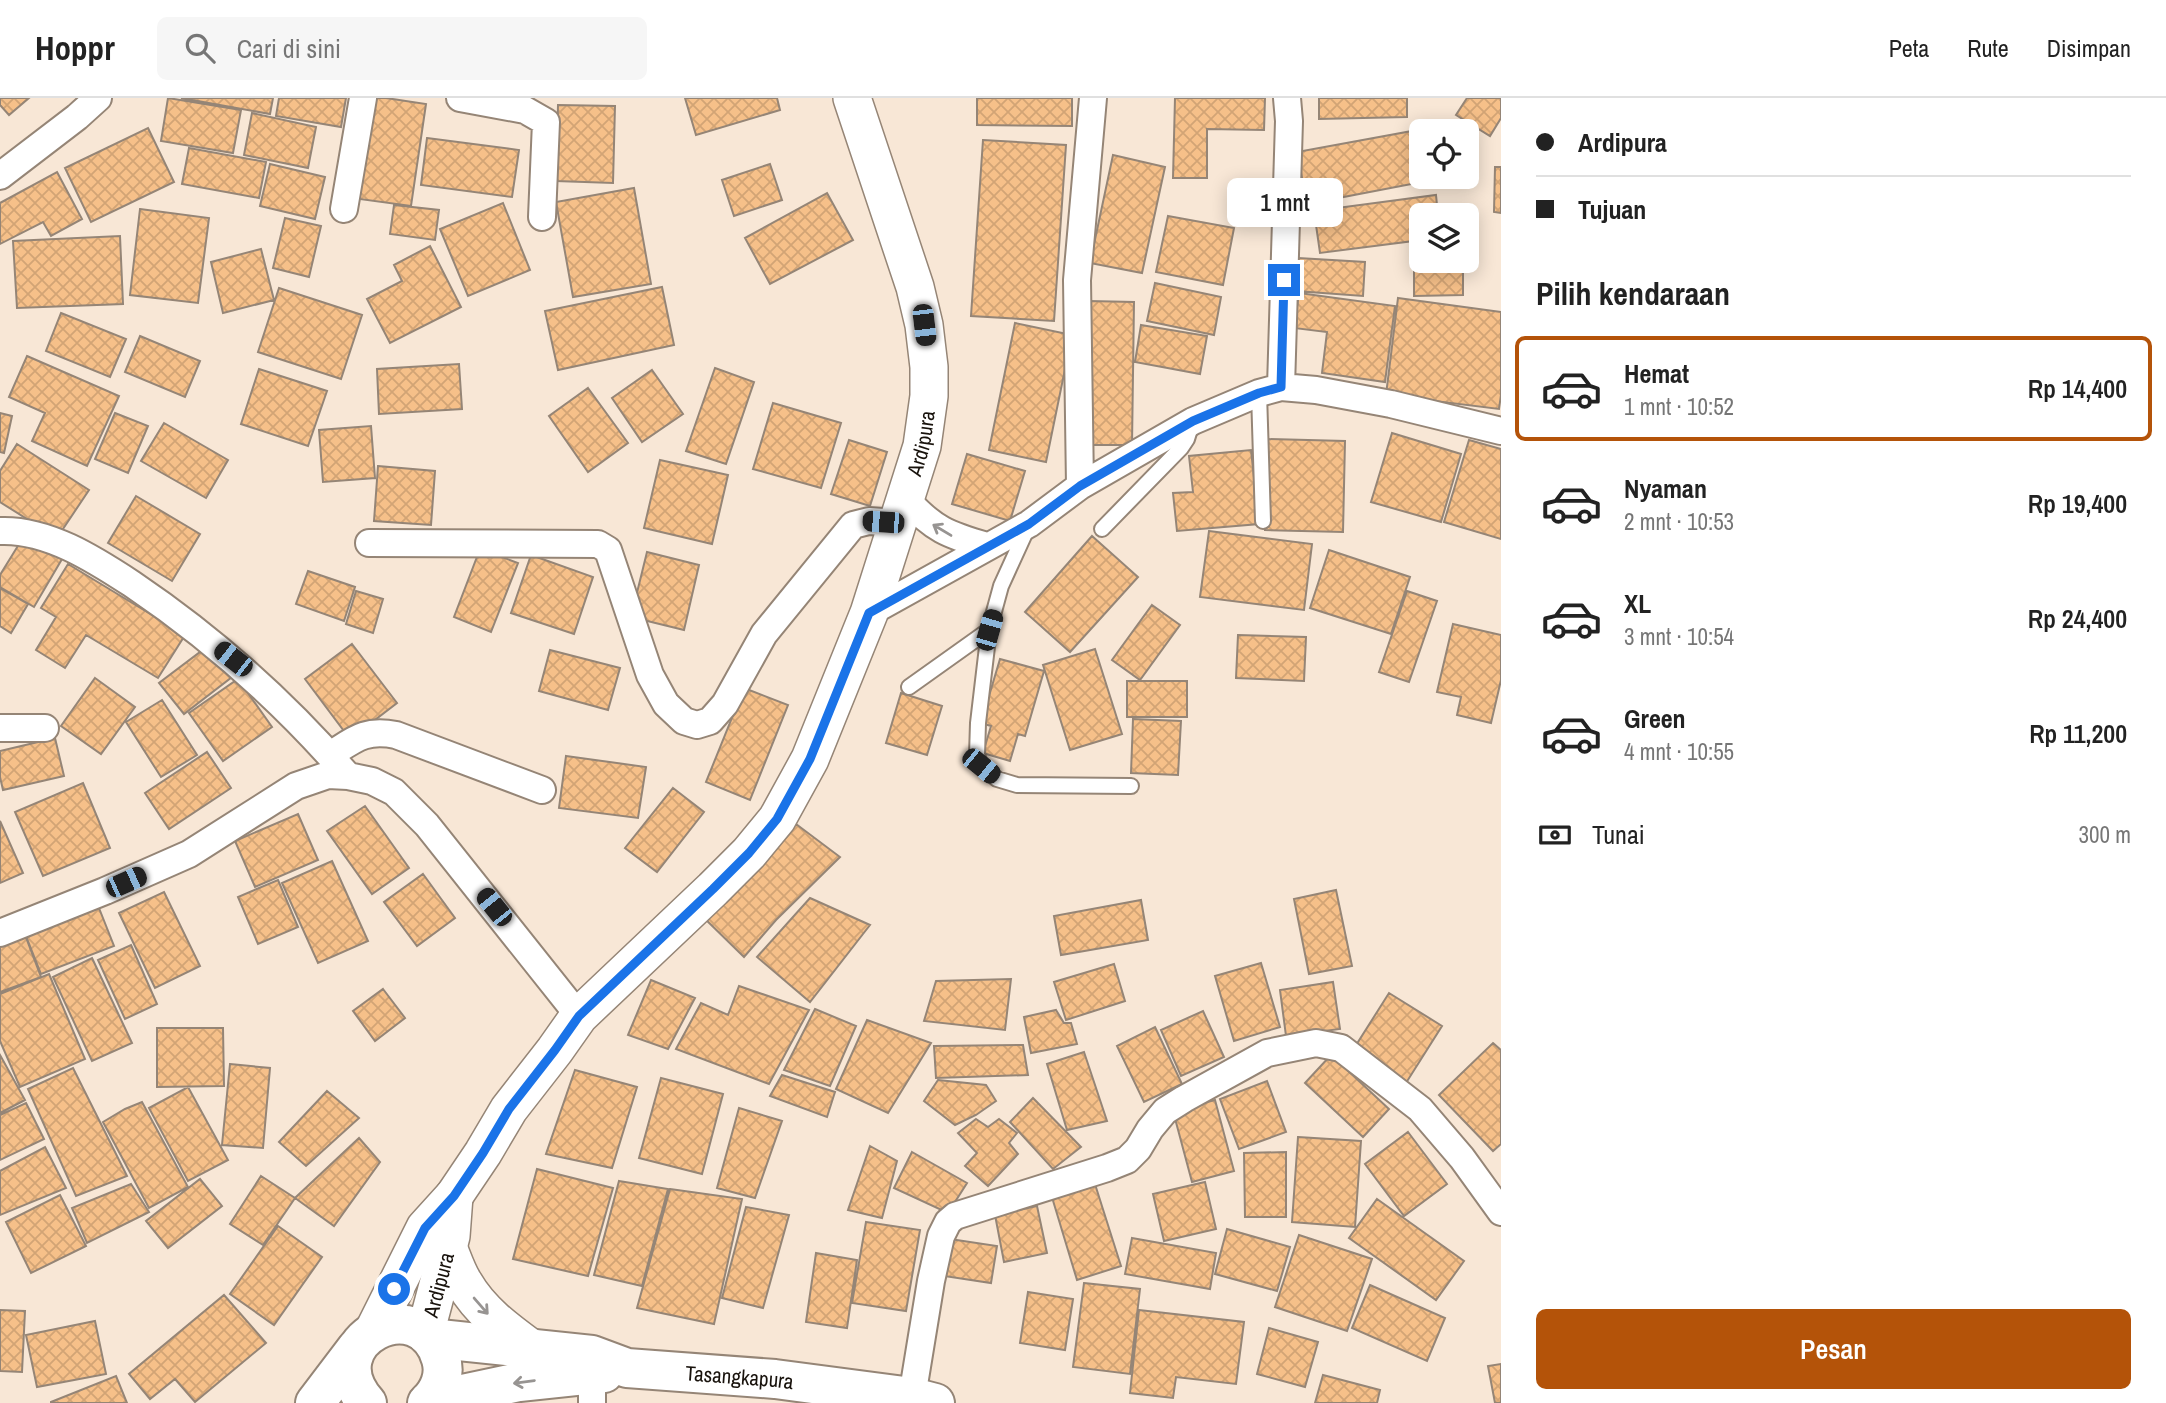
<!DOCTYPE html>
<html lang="id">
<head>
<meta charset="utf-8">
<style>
	:root { --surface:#fff; --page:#f6f6f6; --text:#222; --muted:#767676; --line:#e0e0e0; --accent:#b45309 }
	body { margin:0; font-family:"Archivo Narrow",sans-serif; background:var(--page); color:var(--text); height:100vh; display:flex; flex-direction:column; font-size:26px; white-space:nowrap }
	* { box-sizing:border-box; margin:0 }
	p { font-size:23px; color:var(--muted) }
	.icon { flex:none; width:38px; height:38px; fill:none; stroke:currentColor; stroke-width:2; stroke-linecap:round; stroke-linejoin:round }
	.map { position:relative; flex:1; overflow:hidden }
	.sheet { display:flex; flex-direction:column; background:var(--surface); width:665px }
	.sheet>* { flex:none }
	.banner { display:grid; align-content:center; height:154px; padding:0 35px; background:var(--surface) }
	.fabs { position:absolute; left:1409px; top:21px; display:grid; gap:14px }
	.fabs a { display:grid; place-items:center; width:70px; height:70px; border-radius:10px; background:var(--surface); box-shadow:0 4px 18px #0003; font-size:35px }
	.end { position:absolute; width:32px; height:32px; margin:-16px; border:9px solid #1a73e8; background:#fff; box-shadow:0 0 0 4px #fff }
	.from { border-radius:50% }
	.bubble { position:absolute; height:49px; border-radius:10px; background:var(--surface); box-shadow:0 4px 18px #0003; font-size:23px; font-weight:600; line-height:49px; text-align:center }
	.car { position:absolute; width:21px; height:42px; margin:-21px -10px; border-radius:9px; box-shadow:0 0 5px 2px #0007; background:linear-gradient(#222 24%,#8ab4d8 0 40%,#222 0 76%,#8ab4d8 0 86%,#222 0) }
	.banner b { display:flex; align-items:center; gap:24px; height:66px; font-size:26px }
	.banner b+b { border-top:2px solid var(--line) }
	.banner i { width:18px; height:18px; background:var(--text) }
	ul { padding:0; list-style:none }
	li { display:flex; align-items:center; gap:21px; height:105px; margin:0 14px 10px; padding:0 21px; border:4px solid transparent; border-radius:10px }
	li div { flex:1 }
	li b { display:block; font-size:26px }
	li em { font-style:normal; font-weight:600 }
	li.selected { border-color:var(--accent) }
	li>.icon { width:63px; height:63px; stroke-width:1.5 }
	h2 { padding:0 35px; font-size:32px; line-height:84px }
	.pay { display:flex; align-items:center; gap:18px; height:77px; padding:0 35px; font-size:26px }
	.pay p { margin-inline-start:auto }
	.primary-button { display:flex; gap:14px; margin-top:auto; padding:14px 35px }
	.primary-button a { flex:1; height:80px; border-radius:10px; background:var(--accent); color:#fff; font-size:28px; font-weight:600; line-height:80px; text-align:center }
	header { display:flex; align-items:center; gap:42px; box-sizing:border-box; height:98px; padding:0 35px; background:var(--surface); border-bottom:2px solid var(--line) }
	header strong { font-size:33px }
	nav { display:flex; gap:38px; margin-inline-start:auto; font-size:24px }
	.search { width:490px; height:63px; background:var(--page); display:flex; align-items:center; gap:18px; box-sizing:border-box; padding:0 24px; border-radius:10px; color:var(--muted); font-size:26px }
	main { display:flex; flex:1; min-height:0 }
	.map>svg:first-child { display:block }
	.building { fill:url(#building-cross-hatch); stroke:#958576; stroke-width:2 }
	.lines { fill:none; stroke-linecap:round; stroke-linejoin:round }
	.lane-casing { stroke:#958576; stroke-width:18 }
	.street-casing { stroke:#958576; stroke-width:30 }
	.secondary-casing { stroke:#958576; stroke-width:40 }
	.highway-casing { stroke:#958576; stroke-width:42 }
	.lane { stroke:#fff; stroke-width:14 }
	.street { stroke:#fff; stroke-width:26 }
	.secondary { stroke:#fff; stroke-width:37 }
	.highway { stroke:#fff; stroke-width:38 }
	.oneway { stroke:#979492 }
	.route { stroke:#1a73e8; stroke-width:9 }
	.labels { text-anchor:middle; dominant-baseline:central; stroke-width:7; stroke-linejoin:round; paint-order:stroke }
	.street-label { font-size:21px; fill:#18120c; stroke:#f8e7d6 }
</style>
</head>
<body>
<header>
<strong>Hoppr</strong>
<div class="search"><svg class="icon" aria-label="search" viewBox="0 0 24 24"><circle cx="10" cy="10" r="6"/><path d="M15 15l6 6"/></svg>Cari di sini</div>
<nav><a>Peta</a><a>Rute</a><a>Disimpan</a></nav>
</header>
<main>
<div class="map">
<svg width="1501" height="1305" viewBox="0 0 1501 1305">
	<defs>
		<pattern id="building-cross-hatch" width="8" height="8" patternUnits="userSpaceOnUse" patternTransform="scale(1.75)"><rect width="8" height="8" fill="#f6c089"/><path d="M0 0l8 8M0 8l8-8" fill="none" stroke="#d2a475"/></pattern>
	</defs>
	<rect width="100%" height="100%" fill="#f8e7d6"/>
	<!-- building -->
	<path class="building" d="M0,0h29l-20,17 -9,-10z
		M168,0l73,12 -8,43 -72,-12z
		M181,0h92l-3,16z
		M279,0h67l-5,29 -65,-11z
		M367,0h19l40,6 -15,102 -59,-8z
		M685,0h92l3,12 -84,25z
		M977,0h95v28l-95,-1z
		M1175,0h90l-1,32 -57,-1v49h-34z
		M1319,0h88v19l-88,2z
		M1467,0h34v20l-11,18 -34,-21z
		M558,7l57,1 -2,77 -57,-2z
		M252,15l64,14 -8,41 -64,-13z
		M148,30l26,54 -83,40 -26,-54z
		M1412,33l10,51 -115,22 -10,-52z
		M427,40l92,12 -7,47 -91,-12z
		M983,42l83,5 -12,176 -83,-5z
		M189,50l77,14 -7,36 -77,-14z
		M1113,57l52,12 -23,106 -52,-10z
		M270,66l55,13 -10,42 -55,-13z
		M770,66l12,36 -48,16 -12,-36z
		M1495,69h6v46l-7,-1z
		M57,74l25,47 -31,17 -8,-14 -43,22v-41z
		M634,90l17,96 -78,13 -17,-95z
		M827,95l26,47 -83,44 -25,-46z
		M1436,97l2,20h-17v25l-101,13 -6,-42z
		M503,105l27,67 -62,26 -28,-67z
		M394,107l45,5 -4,30 -45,-6z
		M140,111l69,9 -11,85 -68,-8z
		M1168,118l66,12 -11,57 -67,-13z
		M285,120l36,8 -12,51 -36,-9z
		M120,138l3,68 -106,4 -4,-67z
		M430,148l31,61 -71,36 -23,-44 35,-18 -8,-16z
		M1414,150h7v13h42v34l-49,1z
		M261,151l13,51 -51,13 -12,-51z
		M1298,160l67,4 -2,34 -67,-5z
		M1155,185l66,14 -7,38 -67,-14z
		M662,189l12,58 -116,25 -13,-59z
		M279,190l83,27 -21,64 -83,-27z
		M1299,195l96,13 -10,76 -63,-9 5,-41 -33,-4z
		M1398,200l103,14v83l-2,14 -113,-14z
		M1089,203l45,1 -2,143h-45z
		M61,215l65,26 -16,38 -64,-26z
		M1015,225l57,12 -26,127 -57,-12z
		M1141,227l66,11 -7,38 -65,-12z
		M140,238l60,25 -15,36 -60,-25z
		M27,258l92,40 -32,70 -55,-25 13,-28 -36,-16z
		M459,266l3,45 -83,5 -2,-45z
		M715,270l39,14 -28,82 -40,-13z
		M259,271l68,22 -19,55 -67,-22z
		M652,272l31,44 -41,28 -30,-44z
		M588,290l40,55 -40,29 -39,-56z
		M773,305l68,20 -20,65 -68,-19z
		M0,315l12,3 -8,37 -4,-1z
		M115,315l33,13 -20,47 -33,-14z
		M164,325l64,37 -22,38 -65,-37z
		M371,328l4,52 -52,4 -4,-52z
		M1392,335l69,21 -20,68 -70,-20z
		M1267,341l78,2 -2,91 -78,-2z
		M849,342l38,12 -17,54 -39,-12z
		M1469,342l32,9v90l-57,-17z
		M17,346l72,46 -32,48 -57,-36v-31z
		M1251,352l8,74 -82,7 -4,-38 20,-1 -4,-36z
		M967,356l58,17 -15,50 -58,-17z
		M660,362l68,15 -16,69 -68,-16z
		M378,368l57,5 -4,54 -57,-4z
		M136,398l64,38 -28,47 -64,-38z
		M1209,433l103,13 -8,66 -104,-13z
		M24,438l38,23 -28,48 -34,-20v-12z
		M1092,438l46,41 -68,75 -45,-40z
		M480,451l38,14 -27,69 -37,-15z
		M1329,452l81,27 -19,57 -81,-26z
		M647,454l52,13 -15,65 -53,-13z
		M531,457l62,22 -19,57 -63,-21z
		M68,466l117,71 -27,43 -72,-43 -21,33 -29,-18 20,-33 -15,-9z
		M308,473l47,16 -11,34 -48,-17z
		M0,490l28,16 -17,29 -11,-7z
		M356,493l27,8 -10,34 -27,-9z
		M1407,493l30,10 -28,81 -30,-10z
		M1152,507l28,20 -40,55 -28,-20z
		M1453,526l48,11v45l-10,43 -34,-8 4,-18 -24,-5z
		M1238,537l68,2 -2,44 -68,-3z
		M352,546l45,59 -47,36 -45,-60z
		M208,548l24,31 -48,37 -25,-31z
		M1095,551l27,85 -52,16 -27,-85z
		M550,552l70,18 -12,42 -69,-19z
		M1000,561l44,12 -19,65 -7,-2 -8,27 -27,-8 8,-27 -10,-3z
		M95,580l40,29 -34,47 -40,-28z
		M238,581l34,48 -49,34 -34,-48z
		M1127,583h60v36h-60z
		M744,590l44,17 -38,95 -44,-18z
		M901,595l41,13 -15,49 -41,-12z
		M162,602l35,55 -36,22 -35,-55z
		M1133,621l48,2 -3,54 -47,-2z
		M55,640l9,38 -61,14 -3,-13v-26z
		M207,654l24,36 -62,41 -24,-36z
		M566,658l80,11 -8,51 -79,-10z
		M83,685l27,65 -67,28 -28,-64z
		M673,690l31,24 -47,60 -32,-24z
		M365,708l44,62 -37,26 -45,-63z
		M298,716l20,46 -63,27 -20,-46z
		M0,723l23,52 -23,10z
		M796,726l44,33 -64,63 -32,37 -44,-43z
		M332,763l36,80 -50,22 -36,-80z
		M423,776l32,44 -38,28 -33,-44z
		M278,782l20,47 -40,17 -20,-47z
		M1336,792l16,76 -43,8 -15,-75z
		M164,794l36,74 -45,22 -36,-75z
		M810,800l60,27 -60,77 -53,-45z
		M1141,802l7,40 -87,15 -7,-39z
		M97,805l17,43 -73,28 -17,-43z
		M22,829l19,50 -41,15v-57z
		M131,847l26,59 -32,15 -27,-59z
		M92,860l40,85 -40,18 -39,-84z
		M1261,865l19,64 -46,14 -19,-65z
		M1114,866l11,37 -59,19 -12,-38z
		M49,876l36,85 -65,28 -20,-46v-47z
		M1011,881l-6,51 -81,-9 12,-40z
		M651,882l44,18 -27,51 -40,-14z
		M1333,884l7,47 -54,7 -6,-46z
		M739,888l70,24 -40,74 -93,-35 25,-46 27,12z
		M383,891l22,29 -30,23 -22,-30z
		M1389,895l53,33 -36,57 -53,-33z
		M815,911l41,17 -26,60 -46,-16z
		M1056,912l8,13h7l6,21 -46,9 -7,-36z
		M1203,913l21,46 -43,19 -20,-46z
		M867,922l64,23 -43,70 -52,-24z
		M1155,929l27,57 -38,18 -27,-56z
		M157,930h66l1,58 -67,1z
		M1493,945l8,7v94l-8,7 -54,-56z
		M1023,947l5,30 -92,3 -2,-32z
		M1084,954l23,69 -40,9 -20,-66z
		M0,957l25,45 -25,13z
		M1331,957l58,54 -26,28 -58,-54z
		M230,966l40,4 -7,80 -41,-3z
		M73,970l54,108 -51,20 -48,-107z
		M575,972l62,17 -25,81 -66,-14z
		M782,977l53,17 -8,25 -57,-21z
		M661,980l62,16 -21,80 -63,-16z
		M938,982l48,5 10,16 -20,14 -21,10 -31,-24z
		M1267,983l19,51 -47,17 -19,-50z
		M188,989l40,73 -40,21 -39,-73z
		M327,993l32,27 -53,48 -27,-24z
		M1033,1000l48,49 -28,22 -43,-47z
		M1215,1002l19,71 -42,11 -19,-71z
		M142,1004l46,85 -39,21 -46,-86 22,-13z
		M26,1005l18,36 -44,21v-45z
		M739,1010l43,13 -27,77 -38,-10z
		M976,1021l12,8 11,-8 18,14 -8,10 9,11 -30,32 -23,-20 12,-13 -19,-20z
		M1408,1034l39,52 -43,32 -39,-52z
		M1298,1039l63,4 -6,86 -63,-5z
		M359,1040l21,24 -46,64 -39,-28z
		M870,1048l27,15 -15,57 -34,-8z
		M45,1049l21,41 -66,27v-44z
		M912,1054l55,31 -19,30 -54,-25z
		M1286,1054v65h-41l-1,-64z
		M537,1071l76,19 -25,88 -75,-17z
		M261,1078l34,22 -32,47 -33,-21z
		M200,1081l22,27 -54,42 -22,-27z
		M619,1083l49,8 -26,97 -48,-11z
		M1094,1083l27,85 -44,14 -26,-86z
		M1205,1084l11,47 -52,12 -11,-47z
		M131,1086l18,28 -62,31 -15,-35z
		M670,1091l72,10 -28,125 -77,-16z
		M60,1097l26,51 -55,27 -25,-51z
		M1377,1101l87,62 -28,39 -87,-62z
		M1037,1108l10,47 -43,9 -9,-47z
		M746,1109l43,8 -26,93 -41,-10z
		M866,1124l54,8 -14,81 -54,-8z
		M278,1128l44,31 -48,68 -44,-31z
		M1227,1131l63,18 -13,44 -62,-17z
		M1299,1137l73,24 -25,72 -72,-24z
		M1132,1140l84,15 -6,36 -85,-15z
		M950,1141l47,7 -6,37 -47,-7z
		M816,1155l41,7 -10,68 -41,-6z
		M1084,1185l56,6 -10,85 -57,-7z
		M1370,1187l75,33 -18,43 -75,-33z
		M1028,1194l45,7 -8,51 -45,-7z
		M224,1197l42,48 -71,59 -20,-23 -25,20 -21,-25z
		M0,1212l25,1 -3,61 -22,-1z
		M1139,1212l105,12 -8,62 -60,-7 -3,21 -43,-5z
		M95,1223l11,53 -69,13 -11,-52z
		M1269,1230l49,14 -13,45 -48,-13z
		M1501,1266v39h-6l-7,-37z
		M1323,1277l57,15 -3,13h-62z
		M116,1278l11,27h-76v-1z"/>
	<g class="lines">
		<!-- lane casing -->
		<g class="lane-casing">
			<path id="lane" d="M1259,295l4,128
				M1027,431l-26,57 -12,44 -11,93 -1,32 4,11 16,13 20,6 114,1
				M1102,431l79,-81 6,-9 5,-16
				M909,589l80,-57"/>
		</g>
		<!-- street casing -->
		<g class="street-casing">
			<path id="street" d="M460,0l65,12 21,12 -4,95
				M0,78l77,-59 21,-19
				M344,111l19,-111
				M1281,289l8,-266 -2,-23
				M1080,388l-3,-206 16,-182
				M906,401c27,30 42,36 81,47
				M0,433c47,-2 94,28 132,53 80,54 153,119 216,192
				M369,445l229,1 10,6 42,125 16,29 18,17 13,4 13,-4 15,-17 39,-70 89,-109 16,-4 29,2
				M869,515l160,-89 51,-38 113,-65 66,-28 22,-6 35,3 75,14 110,27
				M0,630h45
				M330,657c25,-16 35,-26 66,-20l146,55
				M0,835l105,-42 84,-37 107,-68 32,-11 20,1 24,5 22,11 33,33 152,191
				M912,1299l19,-116 10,-45 7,-14 7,-6 152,-48 20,-8 11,-11 12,-20 15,-18 19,-12 83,-46 49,-10 25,5 79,61 42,49 39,54
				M592,1305v-43"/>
		</g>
		<!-- secondary casing -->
		<g class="secondary-casing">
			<g id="secondary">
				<path d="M448,1149c5,12 9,25 16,36 16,28 42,47 68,66"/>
				<path id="s1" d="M374,1232l51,-102 29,-32 29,-43 26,-44 46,-59 24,-34 134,-127 36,-36 28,-34 33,-60 59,-146 53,-167 7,-50v-29l-5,-42 -9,-38 -63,-189"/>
				<path id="s2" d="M425,1236l26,-98 3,-40"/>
			</g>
		</g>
		<!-- highway casing -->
		<g class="highway-casing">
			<g id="highway">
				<path id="s3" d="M430,1240l162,17 35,13 148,11 137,18 23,6"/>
				<path d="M429,1303l90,-19 85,-9"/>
				<path d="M315,1305l41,-54"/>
				<path d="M367,1305c-55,-62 54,-116 74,-44 5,16 -2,33 -14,44"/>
			</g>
		</g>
		<!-- lane -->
		<use href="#lane" class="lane"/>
		<!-- street -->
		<use href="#street" class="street"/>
		<!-- secondary -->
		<use href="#secondary" class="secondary"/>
		<!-- highway -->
		<use href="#highway" class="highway"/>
	</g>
	<!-- one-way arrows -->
	<defs><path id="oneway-shaft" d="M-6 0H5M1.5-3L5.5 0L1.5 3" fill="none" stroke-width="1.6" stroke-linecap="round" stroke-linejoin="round" transform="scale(1.75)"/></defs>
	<g class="oneway">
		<use href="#oneway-shaft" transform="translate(942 432) rotate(-149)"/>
		<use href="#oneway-shaft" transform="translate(481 1208) rotate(49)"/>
		<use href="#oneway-shaft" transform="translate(524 1284) rotate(172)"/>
	</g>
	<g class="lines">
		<!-- route -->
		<path class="route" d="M394,1191l31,-61 29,-32 29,-43 26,-44 46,-59 24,-34 134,-127 36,-36 28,-34 33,-60 59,-146 160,-89 51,-38 113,-65 66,-28 22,-6 3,-107"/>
	</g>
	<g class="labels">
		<!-- street labels -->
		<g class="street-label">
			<text stroke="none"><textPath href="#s1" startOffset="1060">Ardipura</textPath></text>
			<text stroke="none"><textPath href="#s2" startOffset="51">Ardipura</textPath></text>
			<text stroke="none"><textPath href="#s3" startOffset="313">Tasangkapura</textPath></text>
		</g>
	</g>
</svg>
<div class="fabs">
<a><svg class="icon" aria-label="locate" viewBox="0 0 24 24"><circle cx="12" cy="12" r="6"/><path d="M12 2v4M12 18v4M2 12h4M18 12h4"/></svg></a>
<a><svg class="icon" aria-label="layers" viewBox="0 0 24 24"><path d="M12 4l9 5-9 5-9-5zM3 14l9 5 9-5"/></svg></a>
</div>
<i class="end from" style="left:394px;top:1191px"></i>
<i class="end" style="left:1284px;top:182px"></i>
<div class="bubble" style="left:1227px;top:80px;width:116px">1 mnt</div>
<i class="car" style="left:924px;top:227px;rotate:173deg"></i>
<i class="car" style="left:883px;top:424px;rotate:274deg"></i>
<i class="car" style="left:989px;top:532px;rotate:16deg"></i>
<i class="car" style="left:233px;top:561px;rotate:308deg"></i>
<i class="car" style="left:981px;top:668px;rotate:129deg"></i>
<i class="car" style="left:126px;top:784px;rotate:66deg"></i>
<i class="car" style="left:494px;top:809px;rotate:321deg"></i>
</div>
<section class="sheet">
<div class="banner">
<b><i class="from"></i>Ardipura</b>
<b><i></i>Tujuan</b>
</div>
<h2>Pilih kendaraan</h2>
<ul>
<li class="selected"><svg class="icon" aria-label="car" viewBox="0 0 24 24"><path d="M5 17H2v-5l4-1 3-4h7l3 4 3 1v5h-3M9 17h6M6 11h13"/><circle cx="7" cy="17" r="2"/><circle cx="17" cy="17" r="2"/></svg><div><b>Hemat</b><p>1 mnt · 10:52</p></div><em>Rp 14,400</em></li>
<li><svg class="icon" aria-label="car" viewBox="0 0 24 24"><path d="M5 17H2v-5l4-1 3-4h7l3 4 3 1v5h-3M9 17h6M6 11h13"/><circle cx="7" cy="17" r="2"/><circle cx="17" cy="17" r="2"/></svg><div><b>Nyaman</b><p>2 mnt · 10:53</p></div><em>Rp 19,400</em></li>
<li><svg class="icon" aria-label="car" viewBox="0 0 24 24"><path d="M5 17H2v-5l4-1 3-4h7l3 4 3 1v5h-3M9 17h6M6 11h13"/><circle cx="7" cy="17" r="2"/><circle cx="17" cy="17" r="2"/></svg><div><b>XL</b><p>3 mnt · 10:54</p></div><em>Rp 24,400</em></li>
<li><svg class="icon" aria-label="car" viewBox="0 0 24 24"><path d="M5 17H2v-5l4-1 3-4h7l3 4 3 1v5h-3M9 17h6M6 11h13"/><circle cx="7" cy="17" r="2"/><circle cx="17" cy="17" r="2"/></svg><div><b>Green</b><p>4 mnt · 10:55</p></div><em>Rp 11,200</em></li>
</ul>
<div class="pay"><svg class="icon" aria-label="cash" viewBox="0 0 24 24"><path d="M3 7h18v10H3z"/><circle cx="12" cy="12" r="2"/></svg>Tunai<p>300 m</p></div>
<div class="primary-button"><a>Pesan</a></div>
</section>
</main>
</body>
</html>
